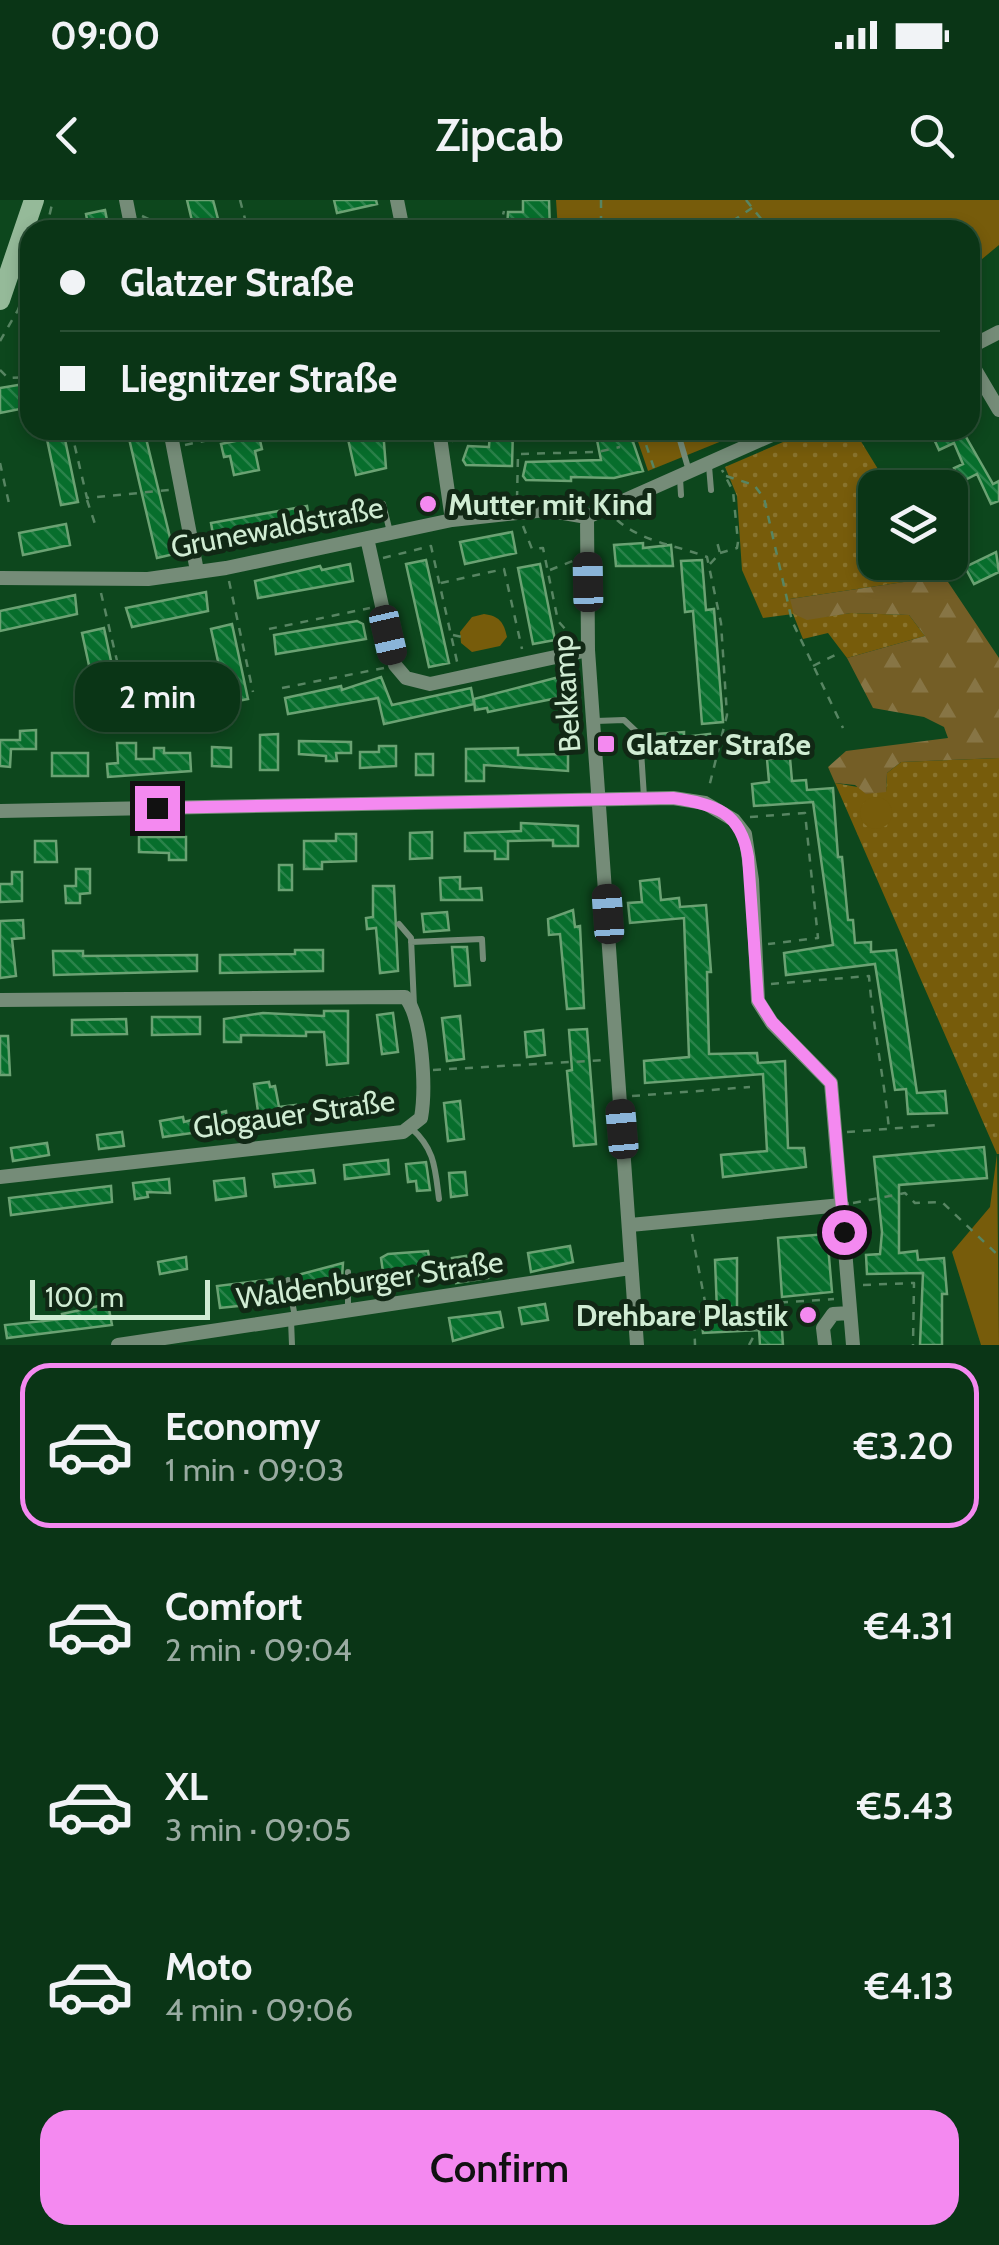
<!DOCTYPE html>
<html lang="en">
<head>
<meta charset="utf-8">
<style>
	:root { --surface:#0a3516; --page:#133d1f; --text:#f1f3f6; --muted:#99aba1; --line:#2a5035; --accent:#f489f0 }
	body { margin:0; font-family:Cabin,sans-serif; background:var(--page); color:var(--text); height:100vh; display:flex; flex-direction:column; font-size:38px; white-space:nowrap }
	* { box-sizing:border-box; margin:0 }
	p { font-size:32px; color:var(--muted) }
	.icon { flex:none; width:55px; height:55px; fill:none; stroke:currentColor; stroke-width:2; stroke-linecap:round; stroke-linejoin:round }
	.map { position:relative; height:1145px; overflow:hidden }
	.drawer { display:flex; flex-direction:column; background:var(--surface); flex:1 }
	.drawer>* { flex:none }
	.hud { position:absolute; left:20px; top:20px; width:960px; height:220px; border-radius:30px; box-shadow:0 5px 15px #0003,0 0 0 2px var(--line); display:grid; align-content:center; height:220px; padding:0 40px; background:var(--surface) }
	.fabs { position:absolute; left:858px; top:270px; display:grid; gap:20px }
	.fabs a { display:grid; place-items:center; width:110px; height:110px; border-radius:20px; background:var(--surface); box-shadow:0 5px 15px #0003,0 0 0 2px var(--line); font-size:50px }
	.scale { position:absolute; left:30px; bottom:25px; width:180px; box-sizing:border-box; padding-left:10px; border:5px solid #d0ecd3; border-top:0; font-size:28px; line-height:35px; white-space:nowrap; color:#d0ecd3; -webkit-text-stroke:8px #112815; paint-order:stroke }
	.end { position:absolute; width:45px; height:45px; margin:-22px; border:12px solid #f489f0; background:#111; box-shadow:0 0 0 5px #111 }
	.from { border-radius:50% }
	.bubble { position:absolute; height:70px; border-radius:30px; background:var(--surface); box-shadow:0 5px 15px #0003,0 0 0 2px var(--line); font-size:32px; font-weight:600; line-height:70px; text-align:center }
	.car { position:absolute; width:30px; height:60px; margin:-30px -15px; border-radius:12px; box-shadow:0 0 8px 2px #0007; background:linear-gradient(#222 24%,#8ab4d8 0 40%,#222 0 76%,#8ab4d8 0 86%,#222 0) }
	.hud b { display:flex; align-items:center; gap:35px; height:95px; font-size:38px }
	.hud b+b { border-top:2px solid var(--line) }
	.hud i { width:25px; height:25px; background:var(--text) }
	ul { padding:18px 0 0; list-style:none }
	li { display:flex; align-items:center; gap:30px; height:165px; margin:0 20px 15px; padding:0 20px; border:5px solid transparent; border-radius:30px }
	li div { flex:1 }
	li b { display:block; font-size:38px }
	li em { font-style:normal; font-weight:600 }
	li.active { border-color:var(--accent) }
	li>.icon { width:90px; height:90px; stroke-width:1.5 }
	.primary-button { display:flex; gap:20px; margin-top:auto; padding:20px 40px }
	.primary-button a { flex:1; height:115px; border-radius:30px; background:var(--accent); color:#111; font-size:40px; font-weight:600; line-height:115px; text-align:center }
	.status { display:flex; justify-content:space-between; align-items:center; height:70px; padding:0 50px; background:var(--surface); direction:ltr }
	.status svg { height:28px; fill:currentColor }
	header { display:flex; justify-content:space-between; align-items:center; height:130px; padding:0 40px; background:var(--surface); font-size:45px; font-weight:600 }
	.map>svg:first-child { display:block }
	.grass { fill:url(#grass-dots) }
	.forest { fill:url(#forest-firs) }
	.green { fill:#775c0b }
	.building { fill:url(#building-back-hatch); stroke:#6ba273; stroke-width:2.5 }
	.lines { fill:none; stroke-linecap:round; stroke-linejoin:round }
	.path { stroke:#578562; stroke-width:2.5; stroke-dasharray:8 8; stroke-linecap:butt }
	.lane { stroke:#758c78; stroke-width:6 }
	.street { stroke:#758c78; stroke-width:14 }
	.secondary { stroke:#95ba99; stroke-width:20 }
	.route { stroke:#f489f0; stroke-width:12 }
	.poi-dot { fill:#f489f0; stroke:#112815; stroke-width:4 }
	.labels { text-anchor:middle; dominant-baseline:central; stroke-width:10; stroke-linejoin:round; paint-order:stroke }
	.poi-label { font-size:30px; font-weight:bold; fill:#d0ecd3; stroke:#112815; text-anchor:start }
	.street-label { font-size:30px; fill:#d0ecd3; stroke:#112815 }
</style>
</head>
<body>
<div class="status"><b>09:00</b><svg viewBox="0 0 49 12"><path d="M0 12V9h3v3zM5 12V6h3v6zM10 12V3h3v9zM15 12V0h3v12zM26 1h20v11H26zM47 4h2v5h-2z"/></svg></div>
<header><svg class="icon" aria-label="back" viewBox="0 0 24 24"><path d="M15 5l-7 7 7 7"/></svg>Zipcab<svg class="icon" aria-label="search" viewBox="0 0 24 24"><circle cx="10" cy="10" r="6"/><path d="M15 15l6 6"/></svg></header>
<div class="map">
<svg width="999" height="1145" viewBox="0 0 999 1145">
	<defs>
		<pattern id="grass-dots" width="8" height="8" patternUnits="userSpaceOnUse" patternTransform="scale(2.5)"><rect width="8" height="8" fill="#775c0b"/><path d="M2 2h.1M6 6h.1" fill="none" stroke="#89742e" stroke-width="1.8" stroke-linecap="round"/></pattern>
		<pattern id="forest-firs" width="22" height="20" patternUnits="userSpaceOnUse" patternTransform="scale(2.5)"><rect width="22" height="20" fill="#745e26"/><path d="M5 1l3.5 6h-7zM16 11l3.5 6h-7z" fill="#877545"/></pattern>
		<pattern id="building-back-hatch" width="6" height="6" patternUnits="userSpaceOnUse" patternTransform="scale(2.5)"><rect width="6" height="6" fill="#076e2c"/><path d="M-1 5l2 2M0 0l6 6M5-1l2 2" fill="none" stroke="#2a834a"/></pattern>
	</defs>
	<rect width="100%" height="100%" fill="#0d471d"/>
	<!-- grass -->
	<path class="grass" d="M811,230h43l35,57 -14,1v74l61,1 8,13 -154,23 17,20 44,-6 58,2 16,21 -78,22 -19,-25 -25,6 -10,-25 -30,4 -21,-48 -5,-74 -12,-29z
		M999,558v396h-2l-162,-371 51,9 1,-19 14,-11z"/>
	<!-- forest -->
	<path class="forest" d="M944,376l55,82v100l-98,4 -14,11 -1,19 -20,2 -11,-9 -20,-2 -7,-16 18,-16 102,-13 -4,-11 -20,-10 -51,-9 -26,-50 78,-22 -16,-21 -58,-2 -44,7 -13,-6 -4,-15z"/>
	<!-- green -->
	<path class="green" d="M556,0h443v45l-29,24v-39h-412z
		M634,230h115l-101,41z
		M484,414c15,2 20,8 23,23l-7,9 -28,6 -11,-9 -1,-11 12,-15z
		M860 613a16 16 0 1 1 32 0a16 16 0 1 1-32 0Z
		M997,954l2,191h-18l-29,-93 38,-45z"/>
	<!-- building -->
	<path class="building" d="M187,0h26l5,19 -25,6z
		M334,0h42l1,4 -40,9z
		M523,0h26l1,30h-43l1,-18h15z
		M105,10l4,20h-20l-3,-16z
		M30,183v24l-30,6v-25z
		M45,230h18l15,72 -17,3z
		M127,230h17l30,124 -17,4z
		M346,230h37l3,38 -30,7z
		M490,230h23l-1,36 -46,-1 -3,-5 5,-14 21,1z
		M595,230h34l14,41 -29,7 -43,-1v4l-45,-1 -3,-4 3,-14 75,-2z
		M954,230h8l31,54 6,-3v20l-8,3 -14,-30 -16,8 -7,-14 9,-4 -9,-21 -15,7 -5,-11z
		M259,236l3,13 -7,2 4,19 -25,5 -4,-19 -6,1 -3,-13z
		M307,306l3,17 -96,17 -3,-17z
		M66,324l4,21 -47,10 -4,-22z
		M512,332l4,21 -51,11 -5,-22z
		M643,343v5l28,-3 2,21h-57l-2,-21z
		M996,352l3,20 -25,12 -9,-17z
		M426,360l23,103 -20,4 -23,-103z
		M702,360l4,50 8,-1 9,113 -21,2 -9,-113 -8,1 -4,-51z
		M350,364l3,17 -95,17 -3,-17 65,-15 2,4z
		M540,364l15,76 -22,4 -15,-76z
		M206,392l2,19 -76,16 -6,-19z
		M75,395l2,19 -77,17v-20z
		M357,421l6,3 3,15 -90,15 -2,-19z
		M232,424l16,75 -21,4 -16,-74z
		M104,428l16,75 -22,4 -16,-74z
		M381,477l11,28 79,-17 3,16 -90,20 -6,-26 -90,16 -3,-16 56,-12 1,4z
		M559,477l8,19 -79,16 -1,-4 -12,2 -1,-11z
		M36,530v19h-25l-1,18 -10,-1v-26h20v-9z
		M684,532v5l26,-3 2,21h-54l-2,-21z
		M278,534v36h-18v-35z
		M299,541l52,1v11h-15l1,8h-11v-5l-27,-2z
		M117,543h19v16h18v-11h10v5h26l1,18 -83,6 -1,-13 11,-1z
		M379,546h17v20l-36,2v-16h19z
		M212,547l19,1v19l-19,-1z
		M518,548v7l50,-1v17l-84,-6v16h-18v-32z
		M52,553h36v23h-36z
		M416,554h17v21h-17z
		M790,558l2,23 14,-1 1,10 26,-2 5,69h4l6,63h5l2,23 16,-1v10l25,-2 21,143 28,-2 2,22 -39,1 -2,-25 -11,1 -20,-126 -89,11 -2,-22 49,-8 -20,-143 -59,4 -2,-22 17,-2 -2,-23z
		M521,623l57,3v20h-25v-6l-45,1v18h-13v-8h-30v-18l56,-2z
		M432,632v26l-22,1v-26z
		M336,634h20v27l-34,1v7h-18v-28h32z
		M139,637h47v23h-17v-7l-30,-1z
		M35,641h21l1,21h-22z
		M279,665h13v25h-13z
		M76,669h14v24l-10,1v9h-14l-1,-17h11z
		M12,672h10v29l-22,1v-18h12z
		M460,677v12l21,-1 1,12h-41l-1,-22z
		M659,679l2,21 18,-2 1,9 26,-2 5,67h-4l2,82 48,-1 1,10 27,-2 3,87h16l2,19 -83,10 -2,-22 46,-4 -4,-77 -118,9 -1,-22 45,-4 -5,-139 -54,5 -2,-20 14,-1 -2,-21z
		M373,686h21l4,85 -18,2 -4,-45 -9,1 -1,-11 7,-1z
		M573,710l2,17 5,-1 4,82 -17,1 -7,-75 -11,1 -1,-16z
		M447,712l2,18 -25,2 -2,-18z
		M23,720l1,18 -12,1 4,37 -16,2v-57z
		M452,747h15l3,38 -15,1z
		M295,750h28v21l-103,2v-18l75,-1z
		M53,751h30v5l114,-1v16l-143,4z
		M324,811h24v52l-21,2 -3,-33h-18v4l-65,-1v7h-17v-23l39,-6 61,3z
		M393,813l5,39 -16,2 -5,-39z
		M460,816l4,43 -17,2 -5,-43z
		M152,817h48v17l-48,1z
		M126,819l1,15 -55,1v-15z
		M587,829l9,115 -22,2 -7,-75 5,-1 -3,-40z
		M543,830l2,25 -18,2 -2,-25z
		M0,836h8l2,39h-10z
		M269,882l1,5 5,-1 4,21 17,-2 2,16 -38,4 -6,-41z
		M373,894l2,16 -35,5 -2,-15z
		M460,901l4,38 -16,2 -4,-38z
		M226,911l2,17 -65,9 -3,-16 23,-4 1,5z
		M122,932l2,14 -25,3 -2,-14z
		M47,943l2,12 -36,6 -2,-13z
		M984,947l3,31 -88,7v68l18,-2 1,9 26,-2 3,36h-5v51h-22l3,-72 -56,1 -1,-19 14,-1 2,-22 -8,-75z
		M388,960l1,14 -44,5 -1,-14z
		M426,962l4,28 -13,1 -1,-10 -8,1 -2,-18z
		M313,970l2,13 -40,4 -2,-13z
		M465,972l2,23 -16,2 -2,-24z
		M244,978l2,18 -30,4 -2,-19z
		M169,979l1,14 -23,-1 1,5 -13,2 -2,-16z
		M111,986l1,16 -101,13 -2,-17z
		M827,1034l5,58 -50,5 -4,-59z
		M570,1046l3,16 -42,10 -3,-19z
		M428,1051l4,23 -13,2 -1,-10 -35,6 -2,-14 7,-4z
		M466,1056l2,8 17,-3 3,17 -32,5 -4,-25z
		M186,1057l1,12 -27,5 -2,-12z
		M737,1058v52l16,1v7l28,-2 2,29h-23l-1,-15 -56,3 -2,-18 16,-4 -2,-51z
		M343,1063l-2,29 -7,1 -1,-7 -34,13 -5,-23z
		M282,1078l3,23 -65,7 -3,-22z
		M108,1104l4,21 -105,13 -2,-13 58,-6 -1,-5z
		M545,1104l3,16 -26,4 -3,-16z
		M500,1112l3,15 -50,14 -4,-23z"/>
	<g class="lines">
		<!-- path -->
		<path class="path" d="M240,0l8,30
			M601,0v30
			M746,0l24,30
			M142,16l30,14
			M414,29l42,1
			M46,30l7,-30
			M346,30l42,-9
			M499,30l5,-19
			M719,30l33,-22
			M0,141l18,-31 12,-34
			M0,170l8,8 22,-1
			M71,230l16,68 82,-8
			M641,230l15,44
			M452,241l50,-11
			M185,245l52,-11
			M0,263l10,45
			M726,276l28,9 10,13 28,123 51,107
			M517,299l1,-45 79,-2 23,-5
			M87,300l10,30
			M617,320c25,22 59,25 90,37l14,66 6,92 -19,76
			M523,326l9,23 11,-1 15,73 17,19
			M720,353l17,-5 1,-6 -5,-51 -11,-21
			M383,358l48,-12 27,120
			M710,364l10,-11 -3,-11
			M550,370l25,-10
			M229,381l24,111
			M441,383l63,-14 18,80
			M101,393l25,106
			M269,429l101,-21
			M453,435l13,3
			M813,466l24,-12
			M282,488l102,-20
			M750,617l55,-4 13,125 -50,6
			M771,784l98,-8c4,52 15,101 20,153
			M433,870l172,-10
			M632,896l118,-9
			M847,932l91,-7
			M853,1003l52,-10 10,10 27,-1 57,54
			M692,1034l14,73 -12,9 1,29
			M863,1085l51,-2 -1,62
			M749,1145l7,-13 3,-28 75,-5"/>
		<!-- lane -->
		<path class="lane" d="M677,230l12,41
			M709,266l2,24
			M680,278l1,17
			M383,304l7,28
			M596,521l28,-1 16,15 4,62
			M399,724l12,14 3,68
			M411,742l71,-3 1,20
			M411,928c24,21 24,40 28,71
			M348,1072v37
			M288,1080l7,37
			M291,1120l1,25"/>
		<!-- street -->
		<path class="street" d="M126,0l6,30
			M397,0l6,30
			M970,147l29,-15
			M970,161l29,49
			M170,230l27,141
			M439,230l13,90
			M587,317l1,133 49,695
			M367,338l28,127 11,13 24,6 158,-34
			M0,378l148,1 78,-11 226,-48 94,-10 41,7 196,-87
			M0,611l673,-13 32,5 29,17 11,14 7,46 6,121 14,22 59,60 22,262
			M0,800l405,-3c18,20 21,93 16,121l-18,14 -403,45
			M630,1025l212,-20
			M118,1145l512,-77
			M825,1145l-2,-17 10,-14 17,-1"/>
		<!-- secondary -->
		<path class="secondary" d="M0,100l34,-100"/>
	</g>
	<g class="lines">
		<!-- route -->
		<path class="route" d="M157,608l516,-10c42,6 68,14 75,59l10,143 14,22 59,61 13,149"/>
	</g>
	<!-- markers -->
	<g class="poi-dot">
		<circle cx="428" cy="304" r="10"/>
		<rect x="596" y="534" width="20" height="20" rx="5"/>
		<circle cx="808" cy="1115" r="10"/>
	</g>
	<g class="labels">
		<!-- poi labels -->
		<g class="poi-label">
			<text x="448" y="304">Mutter mit Kind</text>
			<text x="626" y="544">Glatzer Straße</text>
			<text x="788" y="1115" text-anchor="end">Drehbare Plastik</text>
		</g>
		<!-- street labels -->
		<g class="street-label">
			<text transform="translate(277 327) rotate(-11)">Grunewaldstraße</text>
			<text transform="translate(566 494) rotate(-94)">Bekkamp</text>
			<text transform="translate(294 914) rotate(-8)">Glogauer Straße</text>
			<text transform="translate(370 1080) rotate(-8)">Waldenburger Straße</text>
		</g>
	</g>
</svg>
<div class="fabs">
<a><svg class="icon" aria-label="layers" viewBox="0 0 24 24"><path d="M12 4l9 5-9 5-9-5zM3 14l9 5 9-5"/></svg></a>
</div>
<div class="scale">100 m</div>
<i class="end from" style="left:844px;top:1032px"></i>
<i class="end" style="left:157px;top:608px"></i>
<div class="bubble" style="left:75px;top:462px;width:165px">2 min</div>
<i class="car" style="left:588px;top:382px;rotate:359deg"></i>
<i class="car" style="left:388px;top:435px;rotate:167deg"></i>
<i class="car" style="left:608px;top:714px;rotate:356deg"></i>
<i class="car" style="left:622px;top:929px;rotate:355deg"></i>
<div class="hud">
<b><i class="from"></i>Glatzer Straße</b>
<b><i></i>Liegnitzer Straße</b>
</div>
</div>
<section class="drawer">
<ul>
<li class="active"><svg class="icon" aria-label="car" viewBox="0 0 24 24"><path d="M5 17H2v-5l4-1 3-4h7l3 4 3 1v5h-3M9 17h6M6 11h13"/><circle cx="7" cy="17" r="2"/><circle cx="17" cy="17" r="2"/></svg><div><b>Economy</b><p>1 min · 09:03</p></div><em>€3.20</em></li>
<li><svg class="icon" aria-label="car" viewBox="0 0 24 24"><path d="M5 17H2v-5l4-1 3-4h7l3 4 3 1v5h-3M9 17h6M6 11h13"/><circle cx="7" cy="17" r="2"/><circle cx="17" cy="17" r="2"/></svg><div><b>Comfort</b><p>2 min · 09:04</p></div><em>€4.31</em></li>
<li><svg class="icon" aria-label="car" viewBox="0 0 24 24"><path d="M5 17H2v-5l4-1 3-4h7l3 4 3 1v5h-3M9 17h6M6 11h13"/><circle cx="7" cy="17" r="2"/><circle cx="17" cy="17" r="2"/></svg><div><b>XL</b><p>3 min · 09:05</p></div><em>€5.43</em></li>
<li><svg class="icon" aria-label="car" viewBox="0 0 24 24"><path d="M5 17H2v-5l4-1 3-4h7l3 4 3 1v5h-3M9 17h6M6 11h13"/><circle cx="7" cy="17" r="2"/><circle cx="17" cy="17" r="2"/></svg><div><b>Moto</b><p>4 min · 09:06</p></div><em>€4.13</em></li>
</ul>
<div class="primary-button"><a>Confirm</a></div>
</section>
</body>
</html>
